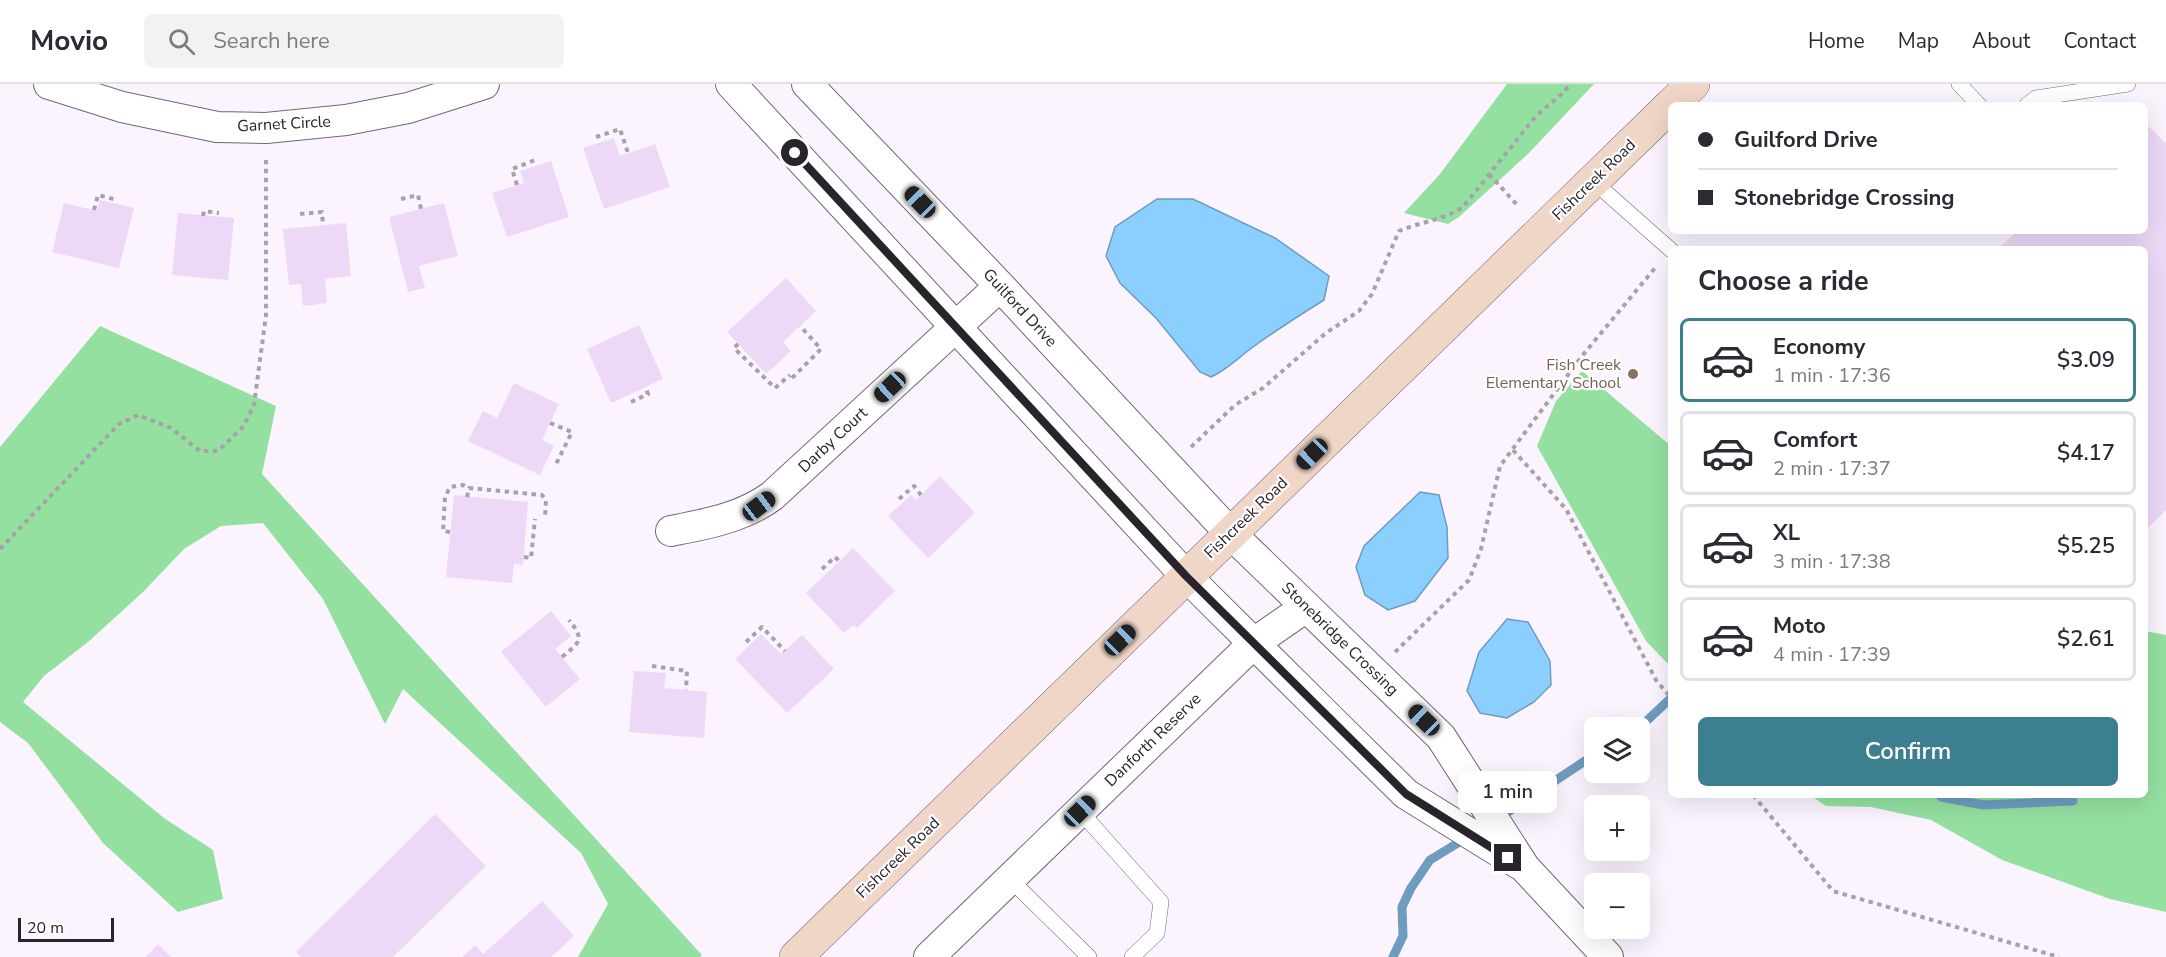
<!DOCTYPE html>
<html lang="en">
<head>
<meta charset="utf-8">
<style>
	:root { --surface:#fff; --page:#f2f2f3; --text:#2b2b33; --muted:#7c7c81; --line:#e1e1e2; --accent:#3c7f8f }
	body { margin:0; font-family:"Nunito Sans",sans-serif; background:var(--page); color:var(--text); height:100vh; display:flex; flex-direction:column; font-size:22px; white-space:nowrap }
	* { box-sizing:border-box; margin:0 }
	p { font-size:20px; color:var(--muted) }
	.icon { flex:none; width:33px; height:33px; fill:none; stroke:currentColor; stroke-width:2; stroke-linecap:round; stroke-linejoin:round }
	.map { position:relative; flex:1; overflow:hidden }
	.sheet { position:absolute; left:1668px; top:162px; width:480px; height:552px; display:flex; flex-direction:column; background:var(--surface); border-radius:9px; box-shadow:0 6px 24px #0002 }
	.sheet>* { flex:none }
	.hud { position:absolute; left:1668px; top:18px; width:480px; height:132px; border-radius:9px; box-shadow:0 6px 24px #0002; display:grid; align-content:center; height:132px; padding:0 30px; background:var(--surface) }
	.tools { position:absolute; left:1584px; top:633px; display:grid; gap:12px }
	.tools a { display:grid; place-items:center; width:66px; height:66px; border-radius:9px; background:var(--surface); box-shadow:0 6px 24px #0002; font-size:30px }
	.scale { position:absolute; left:18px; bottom:15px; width:96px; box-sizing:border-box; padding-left:6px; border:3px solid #29242b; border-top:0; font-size:16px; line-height:21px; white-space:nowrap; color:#29242b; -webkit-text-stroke:4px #fff; paint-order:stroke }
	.end { position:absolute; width:27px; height:27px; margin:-14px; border:8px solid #29242b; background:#fff; box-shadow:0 0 0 3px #fff }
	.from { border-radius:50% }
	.bubble { position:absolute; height:42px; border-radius:9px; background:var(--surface); box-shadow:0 6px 24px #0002; font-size:20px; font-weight:600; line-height:42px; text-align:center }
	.car { position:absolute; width:18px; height:36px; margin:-18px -9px; border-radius:8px; box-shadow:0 0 4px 2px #0007; background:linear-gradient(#222 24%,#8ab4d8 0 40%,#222 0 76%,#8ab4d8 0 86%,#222 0) }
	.hud b { display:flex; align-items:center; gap:21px; height:57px; font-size:22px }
	.hud b+b { border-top:2px solid var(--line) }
	.hud i { width:15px; height:15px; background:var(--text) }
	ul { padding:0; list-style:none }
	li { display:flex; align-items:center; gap:18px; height:84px; margin:0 12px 9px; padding:0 18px; border:3px solid var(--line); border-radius:9px }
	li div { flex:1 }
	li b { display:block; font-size:22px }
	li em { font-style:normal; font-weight:600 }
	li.selected { border-color:var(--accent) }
	li>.icon { width:54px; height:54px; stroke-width:1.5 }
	h2 { padding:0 30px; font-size:27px; line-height:72px }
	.primary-button { display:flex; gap:12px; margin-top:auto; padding:12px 30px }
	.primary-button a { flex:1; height:69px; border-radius:9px; background:var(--accent); color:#fff; font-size:24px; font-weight:600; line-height:69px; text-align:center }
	header { display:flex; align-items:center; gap:36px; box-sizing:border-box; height:84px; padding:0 30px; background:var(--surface); border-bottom:2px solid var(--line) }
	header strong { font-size:28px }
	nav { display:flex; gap:33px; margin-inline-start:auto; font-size:21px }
	.search { width:420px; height:54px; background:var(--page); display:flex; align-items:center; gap:15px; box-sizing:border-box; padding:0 21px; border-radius:9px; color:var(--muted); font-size:22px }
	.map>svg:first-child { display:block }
	.green { fill:#94e0a1 }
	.water { fill:#8bcfff; stroke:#6e9cbf; stroke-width:1.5 }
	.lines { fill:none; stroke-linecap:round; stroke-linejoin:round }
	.stream { stroke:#6e9cbf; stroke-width:9 }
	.building { fill:#edd8f8 }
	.lane-casing { stroke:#716776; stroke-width:16 }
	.street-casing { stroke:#716776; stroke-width:32 }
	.secondary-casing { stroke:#716776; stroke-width:34 }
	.path { stroke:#a7a1aa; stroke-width:4; stroke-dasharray:4.5 4.5; stroke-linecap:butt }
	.lane { stroke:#fff; stroke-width:15 }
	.street { stroke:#fff; stroke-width:30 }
	.secondary { stroke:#f0d6c7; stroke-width:33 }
	.route { stroke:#29242b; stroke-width:8 }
	.education-dot { fill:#8d6e63; stroke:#fff; stroke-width:2 }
	.labels { text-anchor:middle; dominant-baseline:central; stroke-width:4.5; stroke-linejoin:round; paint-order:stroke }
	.street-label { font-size:16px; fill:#29242b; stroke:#fff }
	.education-label { font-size:16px; fill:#785e54; stroke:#fff; text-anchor:end }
</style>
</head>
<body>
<header>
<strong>Movio</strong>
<div class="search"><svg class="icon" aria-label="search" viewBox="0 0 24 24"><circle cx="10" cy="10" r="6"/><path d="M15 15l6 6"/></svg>Search here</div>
<nav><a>Home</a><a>Map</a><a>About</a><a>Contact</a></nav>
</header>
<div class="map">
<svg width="2166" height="873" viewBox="0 0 2166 873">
	<rect width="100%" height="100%" fill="#fbf4fe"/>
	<!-- green -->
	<path class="green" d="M1507,0h87l-65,69 -70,64 -11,7 -44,-11 36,-39z
		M100,242l176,80 -14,68 440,481 -2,2h-122l30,-53 -27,-51 -178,-164 -18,35 -62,-125 -60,-76 -42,3 -37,23 -41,43 -55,50 -44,34 -21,26 141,116 49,32 10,49 -45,13 -75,-69 -75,-100 -28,-21v-275z
		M1582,287l89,75v221l-25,-26 -109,-195 19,-45z
		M2145,547l21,4v277l-56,-13 -108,-39 -71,-40 -60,-13 -45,-1 -16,-11h335z"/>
	<!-- water -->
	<path class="water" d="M1157,115h36l82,39 54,38 -5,24c-24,15 -48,30 -71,47 -14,10 -26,23 -42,30l-11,-5 -44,-54 -36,-35 -14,-27 9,-29z
		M1420,408l19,3 8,32 1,31 -33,43 -27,9 -23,-15 -9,-28 8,-21z
		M1507,535l21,3 22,39 1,24 -17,17 -27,16 -27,-5 -13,-22 12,-39z"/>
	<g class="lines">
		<!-- stream -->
		<path class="stream" d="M1639,644l32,-30
			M1940,711l1,2 42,8 90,-4
			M1499,734l95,-63
			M1393,873l10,-21 -1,-29 9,-19 19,-28 36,-22"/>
	</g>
	<!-- building -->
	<path class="building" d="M2145,39l21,20v367l-21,21v-282h-147l19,-18h128z
		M614,54l6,18 35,-12 15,43 -66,22 -21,-61z
		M551,77l18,56 -62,20 -15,-44 32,-10 -4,-12z
		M100,116l34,8 -15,60 -67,-16 12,-49 33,8z
		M444,119l14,53 -39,10 6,22 -17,4 -19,-75z
		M178,129l56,5 -6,62 -56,-5z
		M346,139l5,53 -26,3 2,24 -24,3 -2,-22 -12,1 -6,-56z
		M786,194l30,33 -33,31 8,9 -25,23 -39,-42z
		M639,241l24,54 -52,24 -24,-54z
		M514,299l45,21 -17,36 12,6 -14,29 -72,-34 15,-30 14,7z
		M940,392l35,37 -47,45 -40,-42 23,-21 5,5z
		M454,411l74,7 -5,63 -9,-1 -2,19 -66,-6z
		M853,464l42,43 -38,37 -4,-3 -9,8 -38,-40z
		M551,527l20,25 -16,13 25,30 -34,28 -45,-55z
		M761,550l20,20 21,-19 32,34 -47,44 -52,-54z
		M634,587l32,2 -2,15 43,4 -3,46 -75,-6z
		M435,730l51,52 -93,91h-92l-5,-5z
		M542,817l32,35 -23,21h-89l13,-12 8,9z
		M158,860l13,13h-25z"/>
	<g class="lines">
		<!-- lane casing -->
		<g class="lane-casing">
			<path id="lane" d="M1959,0l20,21
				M2027,21l9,-7 92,-14
				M1593,97l78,69
				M1080,727l81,91 -4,31 -25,24
				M1010,795l79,78"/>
		</g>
		<!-- street casing -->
		<g class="street-casing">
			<path id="street" d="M49,0l73,23 95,20 49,1 80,-8 62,-12 76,-24
				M731,0l455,492 140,139 80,79 113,70
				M807,0l193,202 230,247 211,204 84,131 83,89
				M671,447c35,-7 71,-13 101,-35l228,-210
				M929,873l325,-314 52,-36"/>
		</g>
		<!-- secondary casing -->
		<g class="secondary-casing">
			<path id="secondary" d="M1671,21l22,-21
				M796,873l875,-852"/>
		</g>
		<!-- path -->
		<path class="path" d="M596,53l24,-8 8,24
			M1489,90l30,33
			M517,101l-5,-16 23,-9
			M401,115l17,-4 3,14
			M94,126l4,-15 19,5
			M300,130l22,-2 1,13
			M203,132l1,-5 15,2
			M738,260l-4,4 41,40 15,-13
			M792,294l29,-29 -21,-23
			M631,318l17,-8 -3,-7
			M550,339l22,9 -17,34
			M1191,363l44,-42 28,-17 63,-55 33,-22 13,-17 27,-63c21,-9 45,-11 64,-24l73,-91 28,-24 6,-8
			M1513,366l53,59 90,171 15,18
			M467,413l2,-9 73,7 4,5 -1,19
			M899,415l15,-13 7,9
			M450,448l-7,-1 2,-34 5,-10 13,-2 6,3
			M0,465l119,-125 19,-9 33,13 29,23h18l25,-24 11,-22 12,-90v-155
			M524,473l7,1 4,-39
			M822,485l13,-12 4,4
			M746,558l16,-15 23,24
			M1395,568l74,-72 12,-31 19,-83 82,-110 73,-88
			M562,573c18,-15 23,-17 7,-37
			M652,582l35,5 -1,19
			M1753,711l80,96 226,66"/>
		<!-- lane -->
		<use href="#lane" class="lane"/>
		<!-- street -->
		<use href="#street" class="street"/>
		<!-- secondary -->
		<use href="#secondary" class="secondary"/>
	</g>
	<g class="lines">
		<!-- route -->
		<path class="route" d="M795,69l391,423 204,202 16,16 102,64"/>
	</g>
	<!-- markers -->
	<circle class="education-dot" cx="1633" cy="290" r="6"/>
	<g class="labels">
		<!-- street labels -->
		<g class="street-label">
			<text transform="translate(284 40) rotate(-3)">Garnet Circle</text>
			<text transform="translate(1594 96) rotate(-44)">Fishcreek Road</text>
			<text transform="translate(1020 224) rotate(47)">Guilford Drive</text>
			<text transform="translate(833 356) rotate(-43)">Darby Court</text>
			<text transform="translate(1246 434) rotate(-44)">Fishcreek Road</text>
			<text transform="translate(1340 555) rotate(44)">Stonebridge Crossing</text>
			<text transform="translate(1153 656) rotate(-44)">Danforth Reserve</text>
			<text transform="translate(898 774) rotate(-44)">Fishcreek Road</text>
		</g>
		<!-- education labels -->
		<g class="education-label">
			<text x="1621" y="281">Fish Creek<tspan x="1621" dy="18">Elementary School</tspan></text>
		</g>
	</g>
</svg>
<div class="tools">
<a><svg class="icon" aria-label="layers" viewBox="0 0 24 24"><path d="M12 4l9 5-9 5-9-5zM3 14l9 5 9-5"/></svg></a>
<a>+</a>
<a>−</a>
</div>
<div class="scale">20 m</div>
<i class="end from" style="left:795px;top:69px"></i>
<i class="end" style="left:1508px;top:774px"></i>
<div class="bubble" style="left:1458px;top:687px;width:99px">1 min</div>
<i class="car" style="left:920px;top:118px;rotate:316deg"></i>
<i class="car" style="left:890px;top:303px;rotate:227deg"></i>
<i class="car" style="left:1312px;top:370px;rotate:226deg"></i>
<i class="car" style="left:759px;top:422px;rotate:53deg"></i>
<i class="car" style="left:1120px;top:556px;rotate:46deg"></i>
<i class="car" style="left:1424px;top:636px;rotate:314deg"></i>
<i class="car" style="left:1080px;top:727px;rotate:46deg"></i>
<div class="hud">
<b><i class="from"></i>Guilford Drive</b>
<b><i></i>Stonebridge Crossing</b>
</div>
<section class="sheet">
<h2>Choose a ride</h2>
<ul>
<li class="selected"><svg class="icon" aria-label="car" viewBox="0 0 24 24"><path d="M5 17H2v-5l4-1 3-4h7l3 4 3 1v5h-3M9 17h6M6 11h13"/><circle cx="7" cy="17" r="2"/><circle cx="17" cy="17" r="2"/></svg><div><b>Economy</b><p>1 min · 17:36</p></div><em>$3.09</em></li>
<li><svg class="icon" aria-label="car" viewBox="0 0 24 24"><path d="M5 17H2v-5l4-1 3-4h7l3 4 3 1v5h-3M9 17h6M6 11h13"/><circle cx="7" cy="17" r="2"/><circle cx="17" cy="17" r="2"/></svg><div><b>Comfort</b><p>2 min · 17:37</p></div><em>$4.17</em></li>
<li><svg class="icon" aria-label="car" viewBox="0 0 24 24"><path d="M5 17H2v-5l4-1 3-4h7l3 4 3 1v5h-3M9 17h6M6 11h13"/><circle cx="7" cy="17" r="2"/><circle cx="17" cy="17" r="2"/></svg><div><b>XL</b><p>3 min · 17:38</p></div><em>$5.25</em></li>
<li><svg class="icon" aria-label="car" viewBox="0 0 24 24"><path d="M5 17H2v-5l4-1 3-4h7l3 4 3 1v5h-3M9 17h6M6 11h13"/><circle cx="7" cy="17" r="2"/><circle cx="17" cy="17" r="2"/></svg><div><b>Moto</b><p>4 min · 17:39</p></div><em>$2.61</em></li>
</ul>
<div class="primary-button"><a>Confirm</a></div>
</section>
</div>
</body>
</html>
